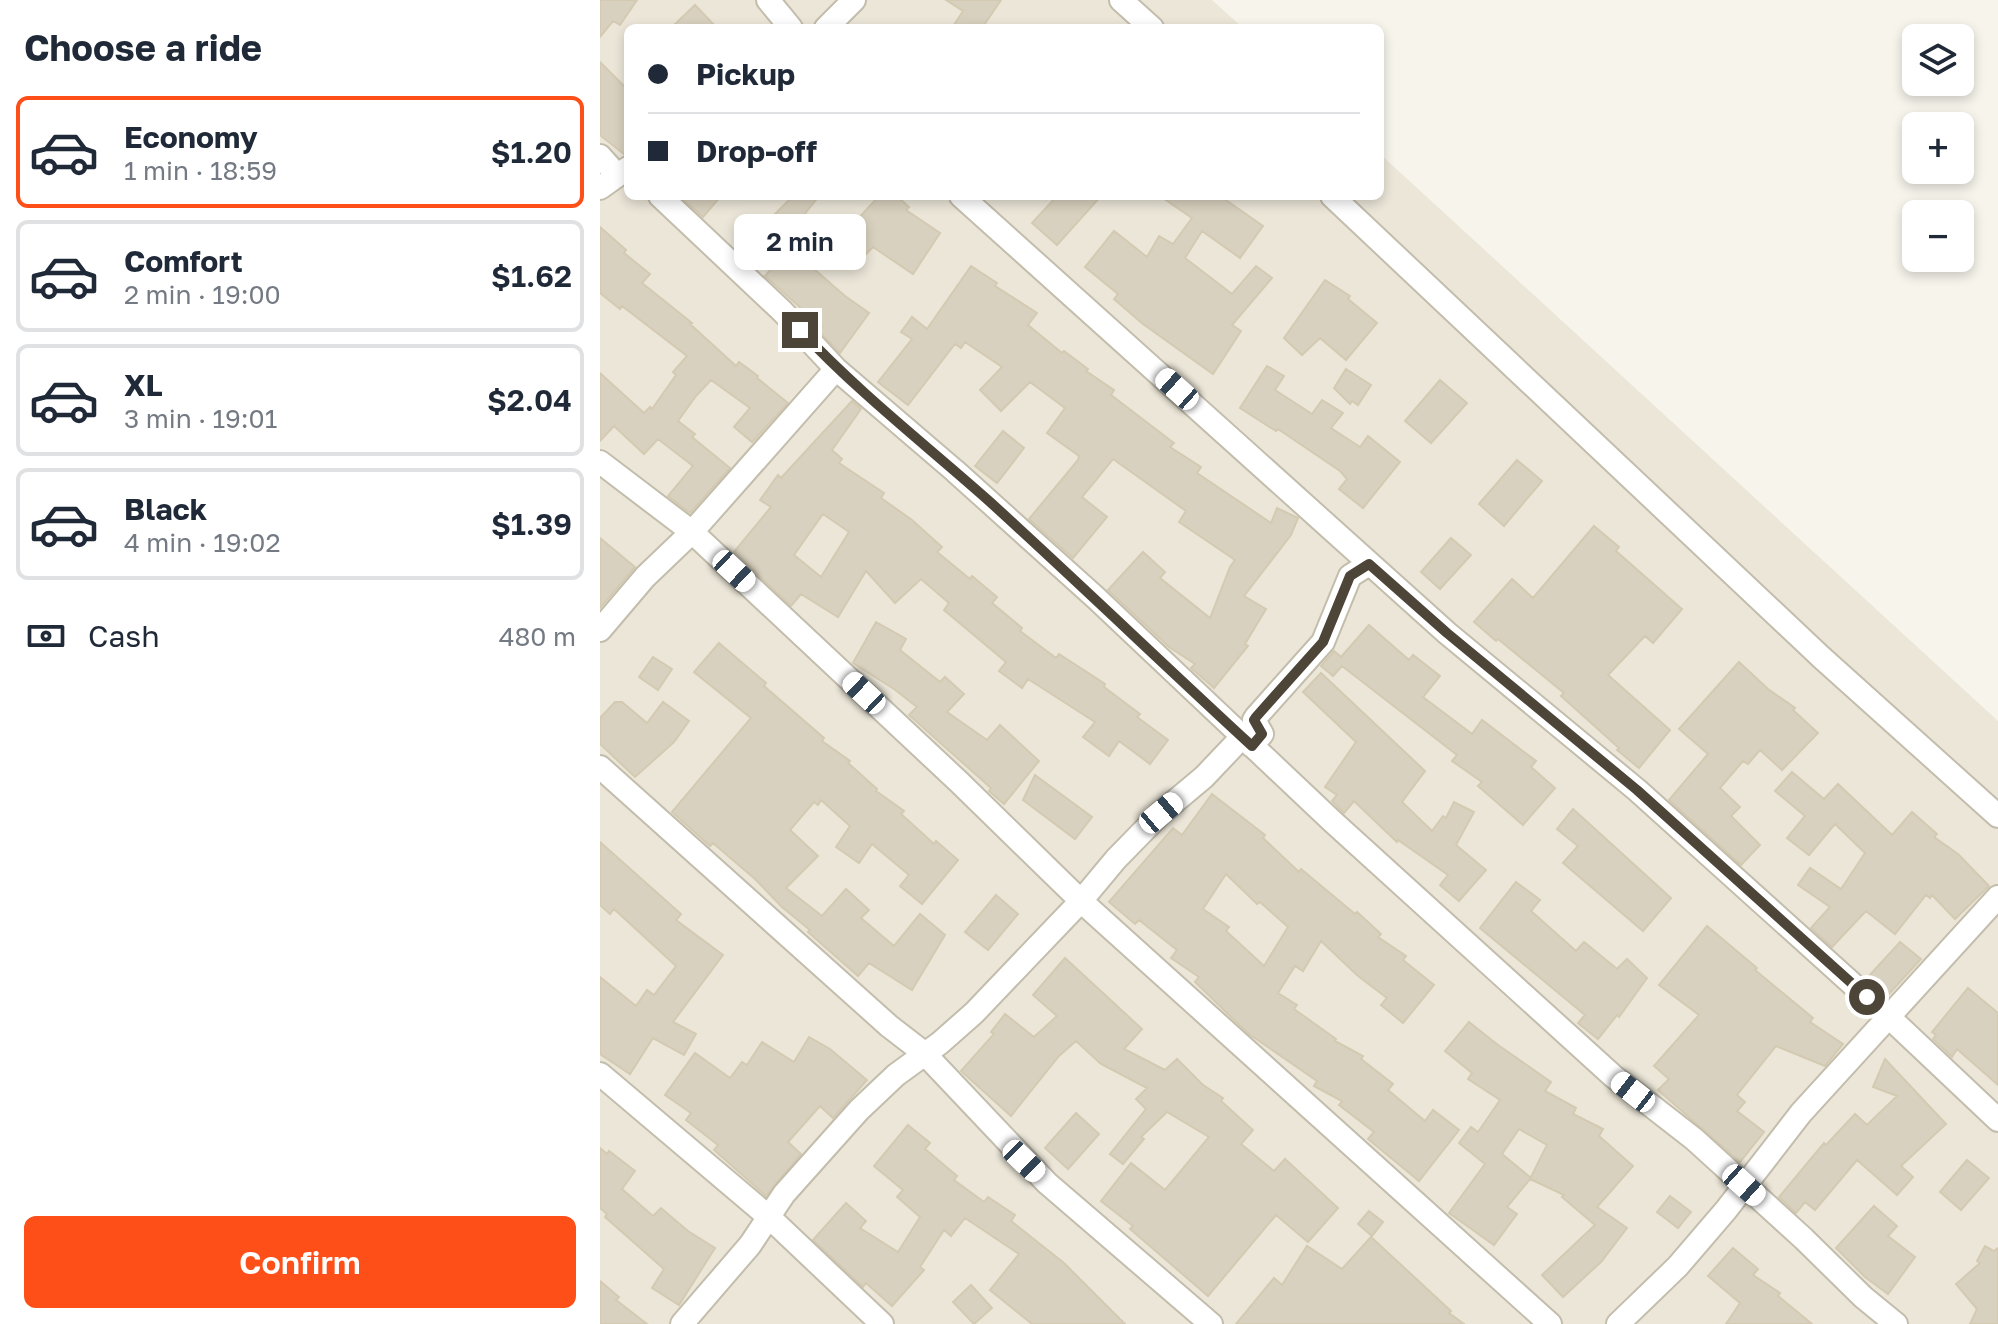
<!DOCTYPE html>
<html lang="en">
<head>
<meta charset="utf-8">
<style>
	:root { --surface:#fff; --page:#f6f6f7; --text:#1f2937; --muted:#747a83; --line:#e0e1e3; --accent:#ff4f19 }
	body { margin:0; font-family:"Golos Text",sans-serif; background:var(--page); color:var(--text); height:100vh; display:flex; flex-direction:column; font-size:30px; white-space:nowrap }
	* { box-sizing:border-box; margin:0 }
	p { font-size:26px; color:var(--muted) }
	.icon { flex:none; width:44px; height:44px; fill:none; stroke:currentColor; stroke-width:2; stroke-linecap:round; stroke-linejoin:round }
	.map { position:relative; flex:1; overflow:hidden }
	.panel { display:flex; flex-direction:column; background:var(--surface); width:600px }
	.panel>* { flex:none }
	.top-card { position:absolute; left:24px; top:24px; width:760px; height:176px; border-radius:12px; box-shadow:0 4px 12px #0003; display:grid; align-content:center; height:176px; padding:0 24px; background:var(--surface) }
	.fabs { position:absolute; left:1302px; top:24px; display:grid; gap:16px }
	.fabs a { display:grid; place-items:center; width:72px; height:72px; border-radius:12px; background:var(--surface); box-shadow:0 4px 12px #0003; font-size:40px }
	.end { position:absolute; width:36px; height:36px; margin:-18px; border:10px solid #4c4538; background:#fff; box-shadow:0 0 0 4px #fff }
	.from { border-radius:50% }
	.bubble { position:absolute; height:56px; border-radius:12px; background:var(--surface); box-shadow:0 4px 12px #0003; font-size:26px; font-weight:600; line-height:56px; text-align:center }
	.car { position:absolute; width:24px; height:48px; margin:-24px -12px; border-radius:10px; box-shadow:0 0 6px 2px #0007; background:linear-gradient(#fff 24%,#345 0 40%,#fff 0 76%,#345 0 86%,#fff 0) }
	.top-card b { display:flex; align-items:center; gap:28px; height:76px; font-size:30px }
	.top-card b+b { border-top:2px solid var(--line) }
	.top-card i { width:20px; height:20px; background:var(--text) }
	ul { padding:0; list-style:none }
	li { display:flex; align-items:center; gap:24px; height:112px; margin:0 16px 12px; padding:0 8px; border:4px solid var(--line); border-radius:12px }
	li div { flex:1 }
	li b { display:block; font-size:30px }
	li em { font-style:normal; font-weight:600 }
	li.current { border-color:var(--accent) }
	li>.icon { width:72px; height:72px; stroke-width:1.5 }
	h2 { padding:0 24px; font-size:36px; line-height:96px }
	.pay { display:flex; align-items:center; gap:20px; height:88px; padding:0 24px; font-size:30px }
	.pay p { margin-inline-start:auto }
	.action { display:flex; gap:16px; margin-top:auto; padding:16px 24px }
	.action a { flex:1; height:92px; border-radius:12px; background:var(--accent); color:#fff; font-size:32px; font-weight:600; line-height:92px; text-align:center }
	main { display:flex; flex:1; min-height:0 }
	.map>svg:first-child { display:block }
	.residential { fill:#ebe6d8 }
	.building { fill:#d9d1bf; stroke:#d4cab2; stroke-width:2; fill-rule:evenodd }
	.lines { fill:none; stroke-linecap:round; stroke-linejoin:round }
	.minor-casing { stroke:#c3bdac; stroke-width:26 }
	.minor { stroke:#fff; stroke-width:22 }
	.route { stroke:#4c4538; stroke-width:10 }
</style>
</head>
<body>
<main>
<section class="panel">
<h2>Choose a ride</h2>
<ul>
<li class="current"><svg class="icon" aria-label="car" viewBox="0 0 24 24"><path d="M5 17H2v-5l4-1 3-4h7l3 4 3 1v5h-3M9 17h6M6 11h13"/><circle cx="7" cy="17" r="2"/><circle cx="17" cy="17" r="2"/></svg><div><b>Economy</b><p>1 min · 18:59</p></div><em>$1.20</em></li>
<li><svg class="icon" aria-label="car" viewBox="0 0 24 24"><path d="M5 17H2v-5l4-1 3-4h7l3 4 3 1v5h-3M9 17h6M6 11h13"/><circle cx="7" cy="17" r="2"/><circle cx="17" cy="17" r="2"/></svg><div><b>Comfort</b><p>2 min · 19:00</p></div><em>$1.62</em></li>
<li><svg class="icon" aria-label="car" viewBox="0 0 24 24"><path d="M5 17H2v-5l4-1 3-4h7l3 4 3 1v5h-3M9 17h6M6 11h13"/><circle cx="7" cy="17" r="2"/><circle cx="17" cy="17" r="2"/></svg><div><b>XL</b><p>3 min · 19:01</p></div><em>$2.04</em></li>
<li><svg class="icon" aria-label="car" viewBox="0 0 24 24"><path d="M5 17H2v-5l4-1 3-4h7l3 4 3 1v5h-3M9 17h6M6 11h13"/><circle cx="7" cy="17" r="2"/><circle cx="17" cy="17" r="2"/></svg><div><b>Black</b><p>4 min · 19:02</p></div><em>$1.39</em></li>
</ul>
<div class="pay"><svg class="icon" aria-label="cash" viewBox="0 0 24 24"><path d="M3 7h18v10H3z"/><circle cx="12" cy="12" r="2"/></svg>Cash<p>480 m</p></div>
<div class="action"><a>Confirm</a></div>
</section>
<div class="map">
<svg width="1398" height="1324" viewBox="0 0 1398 1324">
	<rect width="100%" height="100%" fill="#f6f4eb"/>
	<!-- residential -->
	<path class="residential" d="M0,0h612l31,28h-615v168h752v-42l618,567v603h-1398z"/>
	<!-- building -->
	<path class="building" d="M0,0h37l-17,25 -7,-4 -13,16z
		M346,0h55l-19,28h-30l11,-17z
		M95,5l22,23h-46z
		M0,62l28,28v64l-3,1 -25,-20z
		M80,196h41l-18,21z
		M193,196h26l-23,29 4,4 -24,24 -20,-20z
		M279,196h18l12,11 -3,3 34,23 -27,41 -40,-27 -7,7 -22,-20z
		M457,196h44l-44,49 -25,-22z
		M560,196h60l43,30 -23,32 -38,-27 -17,27 47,36 24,-28 16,12 -40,47 9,6 -28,43 -70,-50 -29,-25 4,-5 -33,-27 29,-36 33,26 12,-21 14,8 19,-26z
		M0,227l26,23 -2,3 26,21 -8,9 50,40 -2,1 46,42 3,-4 19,14 -1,2 31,25 -36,39 -18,-15 16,-19 -39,-28 -15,16 -18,25 17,13 -3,3 38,31 -40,45 -22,-17 25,-30 -35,-27 -14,15 -30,-28 -14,15v-68l44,40 6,-6 2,2 24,-34 -3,-3 14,-16 -65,-50 -2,3 -20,-16z
		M190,248l55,48 24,17 -29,40 -21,-22 3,-4 -57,-51z
		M371,266l26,17 -2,3 42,27 -9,12 34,28 2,-2 24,18 -2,2 28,19 -3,5 63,48 -4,4 31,20 -4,6 74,50 6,-15 21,10 -7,17 -47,61 22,13 -21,35 3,2 -34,42 -23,-20 4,-4 -26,-17 -61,-57 35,-38 22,20 -5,6 50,40 20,-51 5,-7 -56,-38 7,-11 -73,-52 -31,38 25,20 -34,41 -44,-39 49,-59 1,-4 -32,-23 18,-25 -35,-26 -29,29 -21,-21 22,-23 -37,-25 -4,6 -6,-4 -47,61 -30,-23 34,-43 -11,-7 11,-15 15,12z
		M725,280l25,16 -2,3 29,24 -31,37 -26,-22 -18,17 -18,-17z
		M667,366l17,10 -9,14 37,24 10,-14 21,13 -12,15 29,19 8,-11 32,26 -37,46 -24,-19 8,-10 -7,-8 -62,-42 -2,2 -36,-23z
		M746,369l25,16 -13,20 -6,-4 -2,3 -16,-16z
		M840,380l27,23 -36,40 -26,-22z
		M252,401l9,8 -29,41 10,9 -3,4 45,30 -3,5 31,22 30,27 -5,5 33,27 2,-3 25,21 -5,6 30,25 -2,3 36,27 3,-4 46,30 -1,3 36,27 -3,3 31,23 -18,24 -31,-23 -10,15 -26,-19 12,-15 -67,-43 -6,9 -23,-17 7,-9 -62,-52 5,-7 -28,-24 -26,24 -29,-32 -28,46 -37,-23 -10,12 -57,-54 37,-45 -11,-7 18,-25 3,3zM223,514l26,18 -28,45 -27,-22z
		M403,431l21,17 -27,35 -22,-17z
		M917,460l25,21 -38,45 -25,-22z
		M994,526l25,21 -3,4 66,58 -29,34 -8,-7 -37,39 62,55 -31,38 -22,-18 2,-2 -58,-52 3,-3 -66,-54 -2,2 -22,-19 38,-43 21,19z
		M0,538l35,29 -35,41z
		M851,538l20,17 -31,34 -19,-17z
		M276,622l30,17 -6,11 40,32 5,-5 19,17 -17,18 40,28 13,-15 39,36 -35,43 -15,-13 2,-3 -82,-73 8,-8 -23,-18 -41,-26z
		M769,625l40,35 4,-5 27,21 -17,21 49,37 10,-14 54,41 -5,6 24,21 -32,37 -45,-39 4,-4 -30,-21 5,-6 -115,-89 -9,10 -12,-10 13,-15 7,6z
		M119,643l47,40 -2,3 60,52 -2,3 28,20 -2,2 29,26 -1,2 28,20 -3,3 33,30 2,-3 22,19 -36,44 -22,-18 9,-11 -37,-31 -13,19 -23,-16 14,-21 -29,-26 -3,5 -4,-3 -24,28 28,26 -32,32 36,28 24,-27 23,21 -8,8 33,28 26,-32 25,21 -33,55 -43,-27 -11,13 -50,-44 2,-2 -28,-23 -27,-28 -42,-36 -3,3 -38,-34 79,-94 -57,-46z
		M53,657l19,12 -14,21 -19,-13z
		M1139,662l29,27 27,19 -2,2 25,23 -36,37 -22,-20 -12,14 -5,-3 -23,27 20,19 -9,9 29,29 -19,20 -72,-65 39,-46 -29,-25z
		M721,673l104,98 -23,31 30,29 11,-15 3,2 8,-16 20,10 -18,33 30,25 -27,31 -19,-16 8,-10 -50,-35 -1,2 -43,-41 -10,12 -12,-12 5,-6 -12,-8 31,-45 -53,-50z
		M15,702h7l25,21 16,-21 26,19 -15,21 -39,35 -35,-33v-26z
		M1192,772l32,27 14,-15 54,51 20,-23 25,22 -3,3 24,17 31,32 -34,33 -23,-24 -2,3 -4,-3 -31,39 -29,-23 -34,36 -21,-19 19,-21 -32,-22 12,-17 31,21 24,-36 -30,-29 -26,31 -22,-17 18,-22 -30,-25z
		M435,775l57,42 -17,22 -52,-39z
		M612,794l53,41 -2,3 36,34 2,-3 54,45 2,-2 24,22 -3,3 28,19 -3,4 31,25 -31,38 -22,-18 6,-7 -29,-22 -37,-35 -18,30 -8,-5 -17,27 19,12 -3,4 42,30 -1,2 28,15 -2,3 32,25 -5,6 37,31 8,-11 26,20 -40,51 -51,-42 6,-7 -35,-27 3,-4 -28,-15 3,-5 -68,-47 -18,-17 -36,-35 4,-5 -28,-19 6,-8 -38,-30 -4,4 -26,-22 64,-74 9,7zM626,874l31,30 3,-2 28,25 -24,39 -38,-35 3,-4 -26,-18z
		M973,809l98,89 -28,33 -80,-68 15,-17 -21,-17z
		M0,842l81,72 -5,6 47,35 -50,67 23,12 -12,21 -31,-17 -23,36 -30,-20v-77l36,29 11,-16 7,5 22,-29 -62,-57 -4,5 -10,-9z
		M916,882l24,18 -9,11 45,40 8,-9 33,27 10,-10 20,19 -28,39 -2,-2 -19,24 -20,-16 7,-8 -105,-87z
		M396,895l22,19 -30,36 -23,-18z
		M1107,926l50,42 -2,2 58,48 -3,4 33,22 -18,22 -49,-20 -39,49 8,7 -8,9 27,21 -24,30 -82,-72 11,-11 -15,-13 45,-51 -40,-30z
		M1300,942l21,17 -34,37 -20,-18z
		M465,958l77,71 -18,20 41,21 12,-11 26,26 20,13 -2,3 32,29 -12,14 33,27 11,-12 53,49 -30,34 -32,-27 -68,81 -78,-67 3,-3 -32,-25 30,-38 34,27 44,-53 -42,-25 -26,25 3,2 -21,25 -13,-10 36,-45 -10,-10 11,-11 -46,-24 -25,-23 -17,15 -48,60 -50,-45 33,-37 -3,-2 14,-18 29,23 23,-21 -24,-21z
		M1368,988l30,25v72l-41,-36 -5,8 -19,-18 3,-4 -4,-3z
		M869,1022l29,23 53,37 -6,9 31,17 -3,6 30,15 -4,7 34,30 -36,41 30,21 -26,34 -38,35 -21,-22 53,-50 -33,-28 2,-2 -34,-16 17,-34 -28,-16 -17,25 29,24 -24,29 10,7 -23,31 -45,-32 36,-49 -26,-21 12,-16 7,5 22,-32 -32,-21 4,-6 -27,-22z
		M209,1037l21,12 37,31 -34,38 -13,-12 -32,36 13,12 -35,42 -52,-46 4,-5 -32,-25 5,-7 -26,-18 30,-42 35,25 12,-16 5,3 15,-23 32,20z
		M1285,1059l61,65 -45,42 12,11 -16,18 -40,-35 -42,50 -10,-8 -9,11 -17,-16 45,-54 2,2 29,-31 12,11 30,-29 -24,-9z
		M476,1113l23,21 -31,35 -23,-21z
		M308,1125l22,18 -5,6 32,27 -3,4 30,22 4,-5 27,18 -4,6 53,42 61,61h-93l-42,-34 29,-36 -54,-36 -14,18 -7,-6 -24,37 4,3 -32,36 -26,-23 -3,4 -50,-47 33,-37 20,18 -6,7 38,24 22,-35 -23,-20 6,-7 -29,-24z
		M0,1148l7,6 2,-3 26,20 -13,18 31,27 8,-8 27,23 27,17 -36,57 -27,-17 12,-19 -59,-52 2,-3 -7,-6z
		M1367,1160l22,18 -28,32 -21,-18z
		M1070,1196l21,16 -13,16 -21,-16z
		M1274,1206l23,20 -9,10 27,21 -27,37 -23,-17 -29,-29z
		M769,1211l14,11 -11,14 -14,-12z
		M771,1237l80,74 -2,2 15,11h-228l38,-46 8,7 25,-39 35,23z
		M1385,1246l9,5 4,-3v76h-28l7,-15 -21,-25 24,-21 -3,-2z
		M1133,1248l25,21 -5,6 27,18 -2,3 34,28h-86l14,-21 -32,-27z
		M0,1281l19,16 -3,3 31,24h-47z
		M371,1285l21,23 -18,16 -21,-22z"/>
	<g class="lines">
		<!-- minor casing -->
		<g class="minor-casing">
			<path id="minor" d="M168,0l23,28
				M521,0l31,28
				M226,28l28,-28
				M0,156l17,19
				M0,188l28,-20
				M60,196l122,115 54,58 119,102 141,127 236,223 281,255 81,63 110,100 59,58 33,27
				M361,196l486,437 190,157 253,228 108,102
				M732,196l489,461 177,159
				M0,462l92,70 267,250 122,119 469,423
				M0,630l45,-53 47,-45 144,-163
				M652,746l10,-12 -8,-14 2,-3 67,-75 27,-66 19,-12
				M0,767l289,259 35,27 123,130 164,141
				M0,1074l169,143 113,107
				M82,1324l68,-79 34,-51 75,-84 37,-35 44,-32 34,-30 107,-112 35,-42 45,-46 43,-36 38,-40
				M1018,1324l60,-58 48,-56 75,-97 197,-216"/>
		</g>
		<!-- minor -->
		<use href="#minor" class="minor"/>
	</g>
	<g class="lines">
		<!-- route -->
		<path class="route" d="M200,330c58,62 126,115 189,171 89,81 175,164 263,245l10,-12 -8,-14 2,-3 67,-75 27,-66 19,-12 78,69 190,157 230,207"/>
	</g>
</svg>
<div class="fabs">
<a><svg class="icon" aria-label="layers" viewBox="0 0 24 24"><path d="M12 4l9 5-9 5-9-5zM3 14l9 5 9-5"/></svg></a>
<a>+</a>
<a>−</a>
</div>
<i class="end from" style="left:1267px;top:997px"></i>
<i class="end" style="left:200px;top:330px"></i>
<div class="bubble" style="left:134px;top:214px;width:132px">2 min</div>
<i class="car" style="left:577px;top:389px;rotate:312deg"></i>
<i class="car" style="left:134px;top:571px;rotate:133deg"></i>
<i class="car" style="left:264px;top:693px;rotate:313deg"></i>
<i class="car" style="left:561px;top:813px;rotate:50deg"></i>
<i class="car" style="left:1033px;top:1092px;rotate:308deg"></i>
<i class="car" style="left:424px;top:1161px;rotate:134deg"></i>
<i class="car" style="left:1144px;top:1185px;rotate:132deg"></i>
<div class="top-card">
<b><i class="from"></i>Pickup</b>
<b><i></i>Drop-off</b>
</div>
</div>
</main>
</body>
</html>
